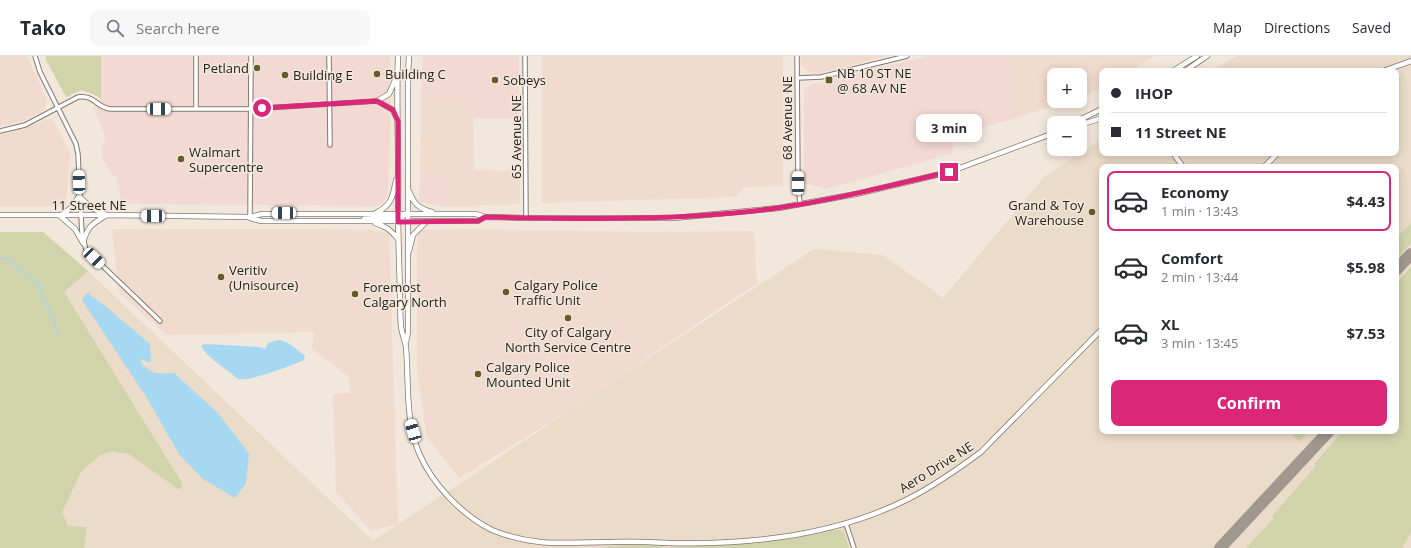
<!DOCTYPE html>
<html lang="en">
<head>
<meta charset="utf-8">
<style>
	:root { --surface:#fff; --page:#f7f7f7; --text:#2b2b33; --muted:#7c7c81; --line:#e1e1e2; --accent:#db2777 }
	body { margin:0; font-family:"Open Sans",sans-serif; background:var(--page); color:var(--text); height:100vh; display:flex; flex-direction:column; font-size:15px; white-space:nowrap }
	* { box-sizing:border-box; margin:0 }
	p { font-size:13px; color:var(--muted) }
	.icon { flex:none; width:22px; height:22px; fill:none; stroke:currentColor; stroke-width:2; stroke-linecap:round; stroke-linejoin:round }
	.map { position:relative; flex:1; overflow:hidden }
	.sheet { position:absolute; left:1099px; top:108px; width:300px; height:270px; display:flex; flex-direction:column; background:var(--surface); border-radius:8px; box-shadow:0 2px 10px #0003 }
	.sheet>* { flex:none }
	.banner { position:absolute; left:1099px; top:12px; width:300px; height:88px; border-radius:8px; box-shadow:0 2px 10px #0003; display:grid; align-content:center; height:88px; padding:0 12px; background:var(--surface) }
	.controls { position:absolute; left:1047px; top:12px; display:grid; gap:8px }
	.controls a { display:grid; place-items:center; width:40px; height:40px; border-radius:8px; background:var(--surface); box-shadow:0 2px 10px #0003; font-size:20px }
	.end { position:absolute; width:18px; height:18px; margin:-9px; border:5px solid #db2777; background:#fff; box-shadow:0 0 0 2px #fff }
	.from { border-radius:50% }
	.bubble { position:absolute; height:28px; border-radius:8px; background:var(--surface); box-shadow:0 2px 10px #0003; font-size:13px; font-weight:700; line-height:28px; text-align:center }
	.car { position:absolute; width:12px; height:24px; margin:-12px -6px; border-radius:5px; box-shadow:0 0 3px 1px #0007; background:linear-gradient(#fff 24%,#345 0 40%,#fff 0 76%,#345 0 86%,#fff 0) }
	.banner b { display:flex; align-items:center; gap:14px; height:38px; font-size:15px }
	.banner b+b { border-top:1px solid var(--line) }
	.banner i { width:10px; height:10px; background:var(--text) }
	ul { padding:7px 0 0; list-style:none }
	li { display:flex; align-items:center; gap:12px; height:60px; margin:0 8px 6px; padding:0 4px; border:2px solid transparent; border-radius:8px }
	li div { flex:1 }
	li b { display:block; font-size:15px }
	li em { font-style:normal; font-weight:700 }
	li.on { border-color:var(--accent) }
	li>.icon { width:36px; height:36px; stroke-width:1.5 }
	.cta { display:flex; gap:8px; margin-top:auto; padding:8px 12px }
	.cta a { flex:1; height:46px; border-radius:8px; background:var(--accent); color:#fff; font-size:16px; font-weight:700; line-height:46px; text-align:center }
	header { display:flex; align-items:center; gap:24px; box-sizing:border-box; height:56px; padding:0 20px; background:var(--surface); border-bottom:1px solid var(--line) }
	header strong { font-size:19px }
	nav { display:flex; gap:22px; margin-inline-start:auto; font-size:14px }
	.search { width:280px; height:36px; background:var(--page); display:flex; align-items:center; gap:10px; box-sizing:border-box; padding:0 14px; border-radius:8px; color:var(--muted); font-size:15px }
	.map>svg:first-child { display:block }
	.commercial { fill:#f2d9d1 }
	.industrial { fill:#f1dace }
	.built { fill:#ebdbc9; fill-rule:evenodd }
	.green { fill:#d1d3ab }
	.water { fill:#a6d8f1 }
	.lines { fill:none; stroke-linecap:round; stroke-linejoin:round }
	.stream { stroke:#a6d8f1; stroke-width:1.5 }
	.taxiway { stroke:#a0988e; stroke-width:12 }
	.minor-casing { stroke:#83796f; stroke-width:5.5 }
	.tertiary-casing { stroke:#83796f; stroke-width:6 }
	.minor { stroke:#fff; stroke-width:3.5 }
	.tertiary { stroke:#fff; stroke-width:4.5 }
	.route { stroke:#db2777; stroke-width:5 }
	.poi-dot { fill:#675b28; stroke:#f2e7db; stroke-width:1.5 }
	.labels { text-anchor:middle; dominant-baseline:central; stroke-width:3; stroke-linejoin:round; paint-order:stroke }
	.poi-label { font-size:13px; fill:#26221d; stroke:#f2e7db; text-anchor:start }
	.street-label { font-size:13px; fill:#26221d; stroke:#f2e7db }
</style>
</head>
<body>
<header>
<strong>Tako</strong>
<div class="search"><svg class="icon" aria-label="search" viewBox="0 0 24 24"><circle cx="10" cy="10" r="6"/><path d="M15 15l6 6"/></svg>Search here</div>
<nav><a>Map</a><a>Directions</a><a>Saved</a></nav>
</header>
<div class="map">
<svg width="1411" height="492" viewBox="0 0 1411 492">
	<rect width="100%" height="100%" fill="#f2e7db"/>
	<!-- commercial -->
	<path class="commercial" d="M101,0h289l-1,28 2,20 -3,88 -2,6 -3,5 -6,3 -248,-2 -8,-5 -5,-23h-3l-11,-19v-14h4l-2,-10 -11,-27 8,-7z
		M423,0h96v62h-45l-1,-17 -52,-1z
		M928,0h82l3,63 -61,17 1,17 -126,36 -23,-6v-95l11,-4z
		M420,118l25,1v32l-26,-5z"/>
	<!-- industrial -->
	<path class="industrial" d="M0,0h27l20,44 -2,9 -21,12 -24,5z
		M542,0h241v130l-39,1 -8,10 -194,6z
		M800,0h87l-55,14 -13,3 -10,-1 -7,-6z
		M1010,0h144l-25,15h-27v18l-22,8v-22h-26v26h14l-55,18z
		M421,44l52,1 1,69 46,1v33l-75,3v-32l-25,-1z
		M52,62l18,35 -4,53h-66v-72h4z
		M112,173h203l52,1 22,3 9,291 -27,7 -35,-39 -3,-98 17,-1 -1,-16 -37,-28 2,-17 -147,3 -48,-42z
		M465,173l187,3 102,-1 3,53 -20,12 -152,105 -126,77 -32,-41 -10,-66v-124l2,-17z"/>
	<!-- built -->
	<path class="built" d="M1237,0h174v492h-1411v-316h43l45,39 285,270 441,-292 69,6 60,43 102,-122 57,-37v14h294v-82h-186zM1102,111h294v264h-294z"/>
	<!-- green -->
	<path class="green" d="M46,0h55v43l-6,-4 -13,-5 -16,7 -20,-37z
		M1411,167v20l-15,16v-21z
		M0,176h43l45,39 -24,21 118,191v5l-4,1 -49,-35 -17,-3 -13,5 -18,16 -19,40 6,14 19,1 -3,21h-84z
		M1411,211v265l-9,16h-156l28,-30 -2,-2 44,-50 -2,-2 29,-33h53v-147z
		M1289,375h20l-10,11z
		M837,474h3l4,3 5,15h-179v-1c56,-1 111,-5 167,-17z
		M642,489l21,1v2h-59l6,-2z"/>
	<!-- water -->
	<path class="water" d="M89,236l2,4 13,9 46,39 1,18h-4l-4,-3 -3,3c13,13 15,12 34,11l44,40 31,41 -3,29 -11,15 -32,-19 -24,-25 -32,-56 -65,-98 2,-4z
		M278,284c10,0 19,10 27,16l-1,4c-11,5 -55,22 -66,19 -3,-2 -7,-6 -10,-8 -11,-9 -19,-12 -27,-25l3,-2 56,3 5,2 3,-6z"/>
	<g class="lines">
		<!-- stream -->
		<path class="stream" d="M1,202h6l17,16 15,10 -1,4 12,23v3l2,2 6,17"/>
		<!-- taxiway -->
		<path class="taxiway" d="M1396,214l15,-16
			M1220,492l109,-117"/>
		<!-- minor casing -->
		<g class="minor-casing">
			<path id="minor" d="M35,0l5,16 36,72 2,10 4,80 4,16 74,71
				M329,0l1,89
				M525,0l1,162
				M797,0l1,127 2,21
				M797,22l24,-1 86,-21
				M196,53v-53
				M0,75l25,-6 53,-28c17,-2 18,10 32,12h141l126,-8
				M250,161l1,-161
				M846,468l8,24"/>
		</g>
		<!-- tertiary casing -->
		<g class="tertiary-casing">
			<path id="tertiary" d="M398,0c-2,49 1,99 0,148 0,30 1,58 2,87 0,12 0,24 1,36 1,7 4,13 5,20 3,36 -1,72 13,106 13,31 43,62 73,77 44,18 75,12 120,12 19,-1 38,0 57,1 81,2 166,-7 239,-44 26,-13 50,-30 73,-47l121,-123
				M1173,15l24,-15
				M1185,15l22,-15
				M1383,15l28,-10
				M377,45l12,-7 7,-16
				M377,45l16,9 4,9
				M1073,67l29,-14
				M1080,69l22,-7
				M1173,97l10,14
				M1264,111l14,-14
				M409,135c5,13 9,17 23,21
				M376,157c16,-8 17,-17 20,-33
				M0,159h107l143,2 12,-3h214l9,3 41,1h148l105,-10 77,-14 93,-22 105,-39
				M61,159c9,-5 13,-10 18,-19l11,11 15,7
				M60,160l15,13 8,14
				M250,162l11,3h217l7,-4
				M364,163l38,-2 5,-4
				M375,167c10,3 16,7 23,16
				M83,187c4,-16 9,-19 22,-27
				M409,195l4,-16 13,-13
				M406,286l2,-10v-257l1,-19"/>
		</g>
		<!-- minor -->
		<use href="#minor" class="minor"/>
		<!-- tertiary -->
		<use href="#tertiary" class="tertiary"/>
	</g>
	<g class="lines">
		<!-- route -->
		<path class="route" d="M262,52l115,-7 16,9 5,11v101l80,-1 7,-4c98,2 195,4 292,-9 58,-8 115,-23 172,-36"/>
	</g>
	<!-- markers -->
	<g class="poi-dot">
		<circle cx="257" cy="12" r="4"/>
		<circle cx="377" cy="18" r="4"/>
		<circle cx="285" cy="19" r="4"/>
		<circle cx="495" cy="24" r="4"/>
		<rect x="825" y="20" width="8" height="8" rx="2"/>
		<circle cx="181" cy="103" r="4"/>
		<circle cx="1092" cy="156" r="4"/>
		<circle cx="221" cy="221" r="4"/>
		<circle cx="506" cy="236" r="4"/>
		<circle cx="355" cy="238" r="4"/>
		<circle cx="568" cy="262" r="4"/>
		<circle cx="478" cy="318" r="4"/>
	</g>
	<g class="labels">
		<!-- poi labels -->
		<g class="poi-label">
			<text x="249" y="12" text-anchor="end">Petland</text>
			<text x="837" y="17">NB 10 ST NE<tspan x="837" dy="15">@ 68 AV NE</tspan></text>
			<text x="385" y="18">Building C</text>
			<text x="293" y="19">Building E</text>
			<text x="503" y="24">Sobeys</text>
			<text x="189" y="96">Walmart<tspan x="189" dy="15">Supercentre</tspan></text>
			<text x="1084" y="149" text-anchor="end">Grand &amp; Toy<tspan x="1084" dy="15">Warehouse</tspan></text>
			<text x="229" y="214">Veritiv<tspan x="229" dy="15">(Unisource)</tspan></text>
			<text x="514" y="229">Calgary Police<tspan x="514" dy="15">Traffic Unit</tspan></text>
			<text x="363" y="231">Foremost<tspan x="363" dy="15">Calgary North</tspan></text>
			<text x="568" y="276" text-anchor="middle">City of Calgary<tspan x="568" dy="15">North Service Centre</tspan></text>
			<text x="486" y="311">Calgary Police<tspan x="486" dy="15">Mounted Unit</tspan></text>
		</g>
		<!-- street labels -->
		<g class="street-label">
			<text transform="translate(787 62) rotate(-90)">68 Avenue NE</text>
			<text transform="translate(516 81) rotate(-90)">65 Avenue NE</text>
			<text x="89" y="149">11 Street NE</text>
			<text transform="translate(936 411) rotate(-32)">Aero Drive NE</text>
		</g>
	</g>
</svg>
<div class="controls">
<a>+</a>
<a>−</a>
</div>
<i class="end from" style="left:262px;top:52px"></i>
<i class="end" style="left:949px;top:116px"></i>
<div class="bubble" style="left:916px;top:58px;width:66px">3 min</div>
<i class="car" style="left:159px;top:53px;rotate:90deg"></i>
<i class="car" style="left:79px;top:126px;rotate:358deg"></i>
<i class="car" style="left:798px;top:127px;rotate:0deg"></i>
<i class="car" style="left:284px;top:157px;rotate:269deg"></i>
<i class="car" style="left:153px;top:160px;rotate:271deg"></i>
<i class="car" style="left:94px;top:202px;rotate:134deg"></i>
<i class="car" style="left:413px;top:375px;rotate:344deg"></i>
<div class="banner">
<b><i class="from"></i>IHOP</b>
<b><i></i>11 Street NE</b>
</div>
<section class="sheet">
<ul>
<li class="on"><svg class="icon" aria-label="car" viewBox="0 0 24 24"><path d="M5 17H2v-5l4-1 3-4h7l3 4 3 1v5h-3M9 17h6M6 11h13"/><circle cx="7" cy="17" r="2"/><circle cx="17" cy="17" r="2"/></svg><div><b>Economy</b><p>1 min · 13:43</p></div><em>$4.43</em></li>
<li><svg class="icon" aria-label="car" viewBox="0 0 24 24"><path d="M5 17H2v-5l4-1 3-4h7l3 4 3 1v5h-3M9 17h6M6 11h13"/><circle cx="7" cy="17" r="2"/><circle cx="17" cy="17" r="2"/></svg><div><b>Comfort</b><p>2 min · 13:44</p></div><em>$5.98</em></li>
<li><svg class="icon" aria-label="car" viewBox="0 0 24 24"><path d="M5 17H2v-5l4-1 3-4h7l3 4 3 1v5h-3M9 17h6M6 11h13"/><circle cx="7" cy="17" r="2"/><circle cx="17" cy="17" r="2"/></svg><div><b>XL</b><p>3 min · 13:45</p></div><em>$7.53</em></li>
</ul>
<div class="cta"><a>Confirm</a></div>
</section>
</div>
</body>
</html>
